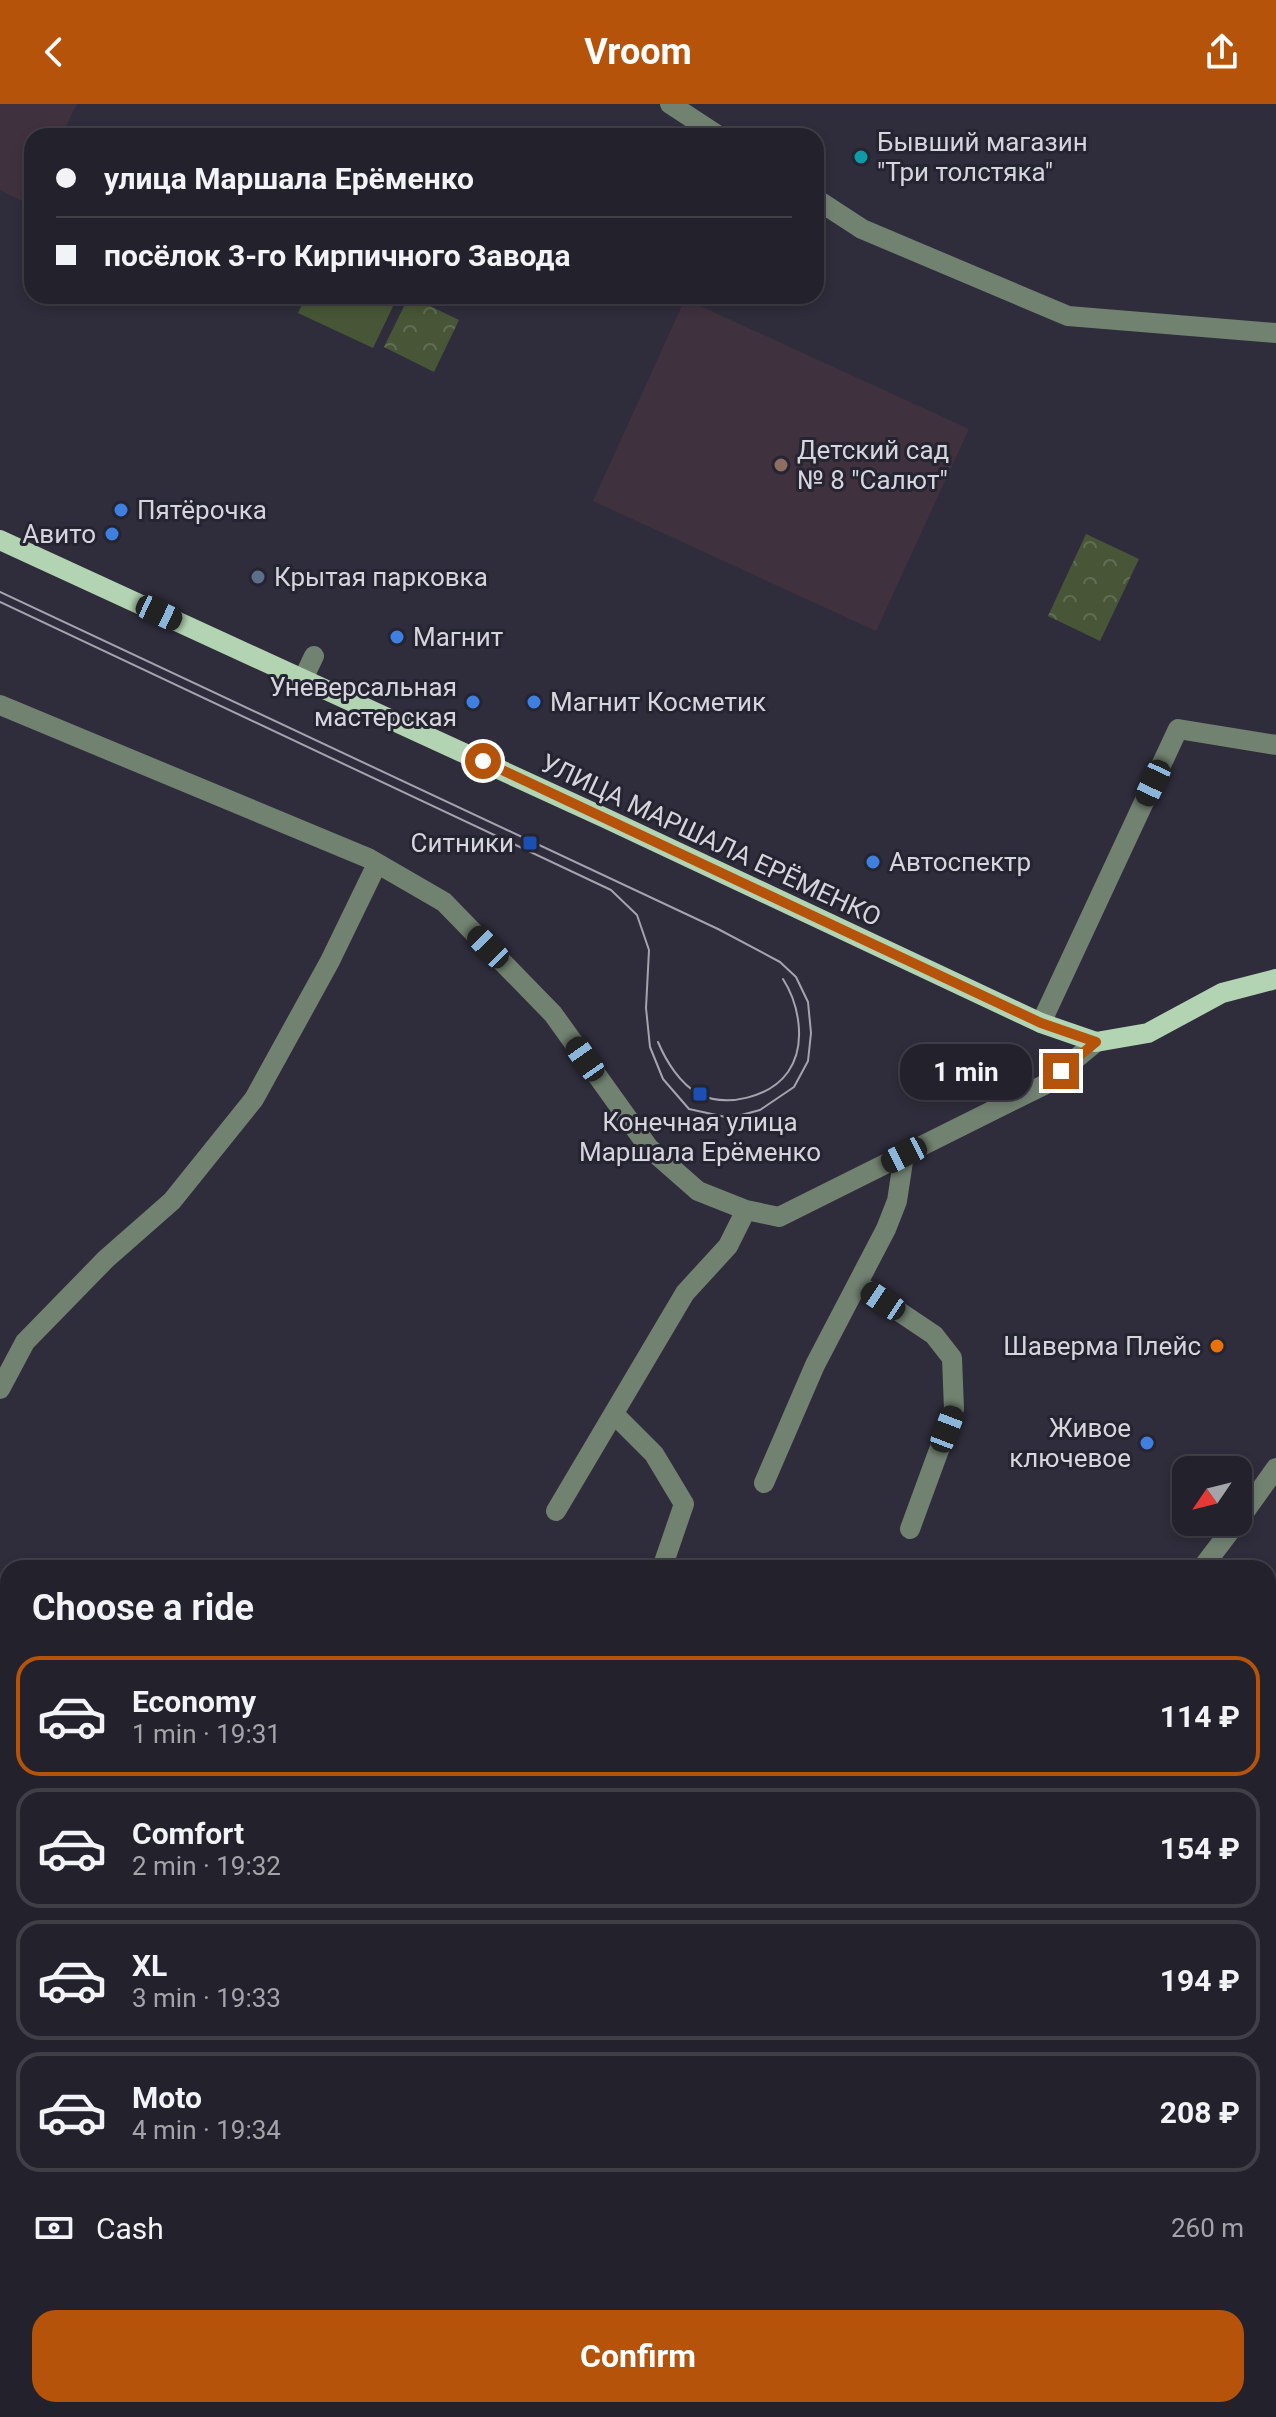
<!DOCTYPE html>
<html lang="en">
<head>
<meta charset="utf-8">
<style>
	:root { --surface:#23222c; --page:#2b2a34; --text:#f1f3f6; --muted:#a3a4a9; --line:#403f48; --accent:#b45309 }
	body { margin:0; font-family:Roboto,sans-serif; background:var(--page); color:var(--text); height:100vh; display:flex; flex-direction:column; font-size:30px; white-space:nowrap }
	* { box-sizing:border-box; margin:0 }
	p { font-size:26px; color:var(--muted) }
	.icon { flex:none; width:44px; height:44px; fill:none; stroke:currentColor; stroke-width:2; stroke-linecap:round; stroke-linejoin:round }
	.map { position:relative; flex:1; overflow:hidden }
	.side { position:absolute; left:0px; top:1456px; width:1276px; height:858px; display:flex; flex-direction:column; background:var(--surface); border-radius:24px 24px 0 0; box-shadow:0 4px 12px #0003,0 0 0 2px var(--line) }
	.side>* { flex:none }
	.guide { position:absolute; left:24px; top:24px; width:800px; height:176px; border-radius:24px; box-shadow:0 4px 12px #0003,0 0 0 2px var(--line); display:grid; align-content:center; height:176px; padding:0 32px; background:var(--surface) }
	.needle { width:52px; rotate:235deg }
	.buttons { position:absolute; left:1172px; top:1352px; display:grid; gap:16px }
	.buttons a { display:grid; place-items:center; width:80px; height:80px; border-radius:16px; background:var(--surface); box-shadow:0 4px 12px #0003,0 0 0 2px var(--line); font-size:40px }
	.end { position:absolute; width:36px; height:36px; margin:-18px; border:10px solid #b45309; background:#fff; box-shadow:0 0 0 4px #fff }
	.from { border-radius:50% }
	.bubble { position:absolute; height:56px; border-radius:24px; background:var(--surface); box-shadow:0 4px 12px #0003,0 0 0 2px var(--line); font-size:26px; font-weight:700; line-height:56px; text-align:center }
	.car { position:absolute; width:24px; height:48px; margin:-24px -12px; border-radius:10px; box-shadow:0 0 6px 2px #0007; background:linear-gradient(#222 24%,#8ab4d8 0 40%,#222 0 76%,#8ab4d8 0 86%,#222 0) }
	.guide b { display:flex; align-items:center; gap:28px; height:76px; font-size:30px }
	.guide b+b { border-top:2px solid var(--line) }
	.guide i { width:20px; height:20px; background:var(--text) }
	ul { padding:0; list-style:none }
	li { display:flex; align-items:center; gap:24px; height:120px; margin:0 16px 12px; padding:0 16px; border:4px solid var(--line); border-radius:24px }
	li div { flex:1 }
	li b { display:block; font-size:30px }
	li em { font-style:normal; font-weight:700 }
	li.active { border-color:var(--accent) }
	li>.icon { width:72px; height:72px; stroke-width:1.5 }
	h2 { padding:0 32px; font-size:36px; line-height:96px }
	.pay { display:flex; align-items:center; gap:20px; height:88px; padding:0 32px; font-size:30px }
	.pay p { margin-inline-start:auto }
	.button { display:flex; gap:16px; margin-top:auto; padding:16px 32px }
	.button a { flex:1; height:92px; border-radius:24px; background:var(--accent); color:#fff; font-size:32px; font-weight:700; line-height:92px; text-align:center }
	header { display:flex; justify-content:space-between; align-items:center; height:104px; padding:0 32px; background:var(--accent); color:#fff; font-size:36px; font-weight:700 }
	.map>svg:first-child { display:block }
	.commercial { fill:#453134 }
	.education { fill:#40313e }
	.grass { fill:#485637 }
	.forest { fill:url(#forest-crowns) }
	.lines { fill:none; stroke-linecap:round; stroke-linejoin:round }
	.minor { stroke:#728271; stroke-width:20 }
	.major { stroke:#b3d4b2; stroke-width:20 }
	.tram { stroke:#a5a3ae; stroke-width:2 }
	.route { stroke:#b45309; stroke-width:10 }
	.culture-dot { fill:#0f9aa8; stroke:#252431; stroke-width:3 }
	.education-dot { fill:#8d6e63; stroke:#252431; stroke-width:3 }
	.shop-dot { fill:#3f7fe0; stroke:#252431; stroke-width:3 }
	.service-dot { fill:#5c6f8a; stroke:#252431; stroke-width:3 }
	.transit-dot { fill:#1a4fb4; stroke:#252431; stroke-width:3 }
	.food-dot { fill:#e8710a; stroke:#252431; stroke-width:3 }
	.labels { text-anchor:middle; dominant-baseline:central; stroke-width:6; stroke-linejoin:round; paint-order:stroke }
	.poi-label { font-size:26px; fill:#d6d5de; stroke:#252431; text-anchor:start }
	.street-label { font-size:26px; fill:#d6d5de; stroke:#252431 }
</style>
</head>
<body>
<header><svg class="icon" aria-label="back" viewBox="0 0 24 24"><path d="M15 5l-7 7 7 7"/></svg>Vroom<svg class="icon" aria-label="share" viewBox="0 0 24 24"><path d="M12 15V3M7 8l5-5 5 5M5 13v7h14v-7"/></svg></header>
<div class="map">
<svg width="1276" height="2313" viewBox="0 0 1276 2313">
	<defs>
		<pattern id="forest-crowns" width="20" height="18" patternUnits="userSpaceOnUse" patternTransform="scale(2)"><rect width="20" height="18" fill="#485637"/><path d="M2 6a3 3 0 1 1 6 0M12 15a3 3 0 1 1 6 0" fill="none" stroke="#626d54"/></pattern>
	</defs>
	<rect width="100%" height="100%" fill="#2f2d3b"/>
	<!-- commercial -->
	<path class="commercial" d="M915,2306h321v7h-324z"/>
	<!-- education -->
	<path class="education" d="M0,0h77l-16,32h-29v59l-4,9 -28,-14z
		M685,195l284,130 -93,202 -283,-130z"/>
	<!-- grass -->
	<path class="grass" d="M306,192h92l-25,52 -75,-35z"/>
	<!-- forest -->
	<path class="forest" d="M409,192l50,24 -25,52 -50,-25z
		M1086,430l53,25 -39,82 -52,-25z"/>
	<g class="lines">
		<!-- minor -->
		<path class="minor" d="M670,0l49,32
			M816,95l46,30 206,87 208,17
			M303,575l11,-23
			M0,601l368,153 76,44 109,112 96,134 49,43 48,19 33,7 265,-132 52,-43
			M1041,919l137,-294 98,16
			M858,1180l76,51 18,23 2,51 -44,120
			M0,1285l25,-47 81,-83 66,-58 82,-102 76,-138 47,-97
			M614,1310l40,40 30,50 -22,64
			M764,1379l51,-118 71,-136 11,-28 7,-46
			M556,1407l129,-218 43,-47 18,-36
			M1238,1417l38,-53
			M1202,1464l35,-46
			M0,1513l8,5
			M0,1575l8,-1
			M1268,2012l8,-1
			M1268,2237l8,-1
			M0,2304l8,-11
			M133,2306l14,7
			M601,2313l3,-7
			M883,2313l2,-7
			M976,2313l23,-7"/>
		<!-- major -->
		<path class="major" d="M0,436l605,278 436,205 55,19 52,-9 74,-40 54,-14"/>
		<!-- tram -->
		<path class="tram" d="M0,488l718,337 62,33 16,15 12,25 3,31 -3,28 -14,26 -34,23 -30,8 -41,-9 -26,-30 -13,-32 -4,-39 3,-58 -12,-35 -26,-25 -611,-288
			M658,938c8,19 22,42 41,52 28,14 71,3 89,-22 19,-27 11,-68 -5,-93"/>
	</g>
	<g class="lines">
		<!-- route -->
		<path class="route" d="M483,657l558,262 55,19 -35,29"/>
	</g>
	<!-- markers -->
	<circle class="culture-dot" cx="861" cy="53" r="8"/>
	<circle class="education-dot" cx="781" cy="361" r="8"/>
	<g class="shop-dot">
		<circle cx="121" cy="406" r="8"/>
		<circle cx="112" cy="430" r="8"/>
		<circle cx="397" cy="533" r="8"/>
		<circle cx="473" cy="598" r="8"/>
		<circle cx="534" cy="598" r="8"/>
		<circle cx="873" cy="758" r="8"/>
		<circle cx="1147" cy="1339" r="8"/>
	</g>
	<circle class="service-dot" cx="258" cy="473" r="8"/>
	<g class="transit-dot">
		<rect x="522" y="731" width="16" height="16" rx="4"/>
		<rect x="692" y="982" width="16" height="16" rx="4"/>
	</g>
	<circle class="food-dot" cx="1217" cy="1242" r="8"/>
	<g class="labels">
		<!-- poi labels -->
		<g class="poi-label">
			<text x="877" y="38">Бывший магазин<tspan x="877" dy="30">"Три толстяка"</tspan></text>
			<text x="797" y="346">Детский сад<tspan x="797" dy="30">№ 8 "Салют"</tspan></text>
			<text x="137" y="406">Пятёрочка</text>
			<text x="96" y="430" text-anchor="end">Авито</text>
			<text x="274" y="473">Крытая парковка</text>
			<text x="413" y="533">Магнит</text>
			<text x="457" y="583" text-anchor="end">Уневерсальная<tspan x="457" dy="30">мастерская</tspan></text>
			<text x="550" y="598">Магнит Косметик</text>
			<text x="514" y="739" text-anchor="end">Ситники</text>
			<text x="889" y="758">Автоспектр</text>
			<text x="700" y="1018" text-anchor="middle">Конечная улица<tspan x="700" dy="30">Маршала Ерёменко</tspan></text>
			<text x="1201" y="1242" text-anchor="end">Шаверма Плейс</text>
			<text x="1131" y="1324" text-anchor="end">Живое<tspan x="1131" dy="30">ключевое</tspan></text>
		</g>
		<!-- street labels -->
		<g class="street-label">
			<text transform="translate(711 736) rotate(25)">УЛИЦА МАРШАЛА ЕРЁМЕНКО</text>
		</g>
	</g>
</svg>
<div class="buttons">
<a><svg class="needle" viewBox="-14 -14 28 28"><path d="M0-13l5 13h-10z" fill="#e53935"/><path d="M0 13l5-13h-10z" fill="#a3a4a9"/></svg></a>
</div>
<i class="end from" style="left:483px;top:657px"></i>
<i class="end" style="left:1061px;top:967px"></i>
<div class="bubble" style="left:900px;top:940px;width:132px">1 min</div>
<i class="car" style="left:159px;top:509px;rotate:115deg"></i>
<i class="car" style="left:1153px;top:679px;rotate:205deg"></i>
<i class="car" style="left:488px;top:843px;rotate:316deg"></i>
<i class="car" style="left:585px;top:955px;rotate:325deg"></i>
<i class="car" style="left:904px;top:1051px;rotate:243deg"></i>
<i class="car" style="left:883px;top:1197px;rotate:304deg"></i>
<i class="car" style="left:947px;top:1325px;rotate:21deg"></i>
<div class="guide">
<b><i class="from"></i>улица Маршала Ерёменко</b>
<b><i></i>посёлок 3-го Кирпичного Завода</b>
</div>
<section class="side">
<h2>Choose a ride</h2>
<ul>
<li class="active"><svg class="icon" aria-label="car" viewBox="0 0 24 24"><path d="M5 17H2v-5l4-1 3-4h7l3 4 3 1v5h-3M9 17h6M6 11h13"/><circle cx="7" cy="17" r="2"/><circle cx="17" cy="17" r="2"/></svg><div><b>Economy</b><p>1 min · 19:31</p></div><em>114 ₽</em></li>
<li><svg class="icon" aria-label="car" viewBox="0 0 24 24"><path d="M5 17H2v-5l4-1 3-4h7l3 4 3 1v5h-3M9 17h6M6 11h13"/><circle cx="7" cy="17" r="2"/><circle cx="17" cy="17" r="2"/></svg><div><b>Comfort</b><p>2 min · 19:32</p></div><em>154 ₽</em></li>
<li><svg class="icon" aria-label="car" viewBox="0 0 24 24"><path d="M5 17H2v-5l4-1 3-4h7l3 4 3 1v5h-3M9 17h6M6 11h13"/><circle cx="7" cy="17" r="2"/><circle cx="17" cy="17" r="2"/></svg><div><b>XL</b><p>3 min · 19:33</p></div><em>194 ₽</em></li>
<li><svg class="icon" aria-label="car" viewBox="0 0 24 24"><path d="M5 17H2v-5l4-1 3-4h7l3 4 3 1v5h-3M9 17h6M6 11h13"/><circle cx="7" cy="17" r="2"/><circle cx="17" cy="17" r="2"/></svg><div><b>Moto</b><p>4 min · 19:34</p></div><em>208 ₽</em></li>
</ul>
<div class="pay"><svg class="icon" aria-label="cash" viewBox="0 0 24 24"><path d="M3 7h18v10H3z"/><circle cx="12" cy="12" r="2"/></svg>Cash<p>260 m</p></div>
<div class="button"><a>Confirm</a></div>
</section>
</div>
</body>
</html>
